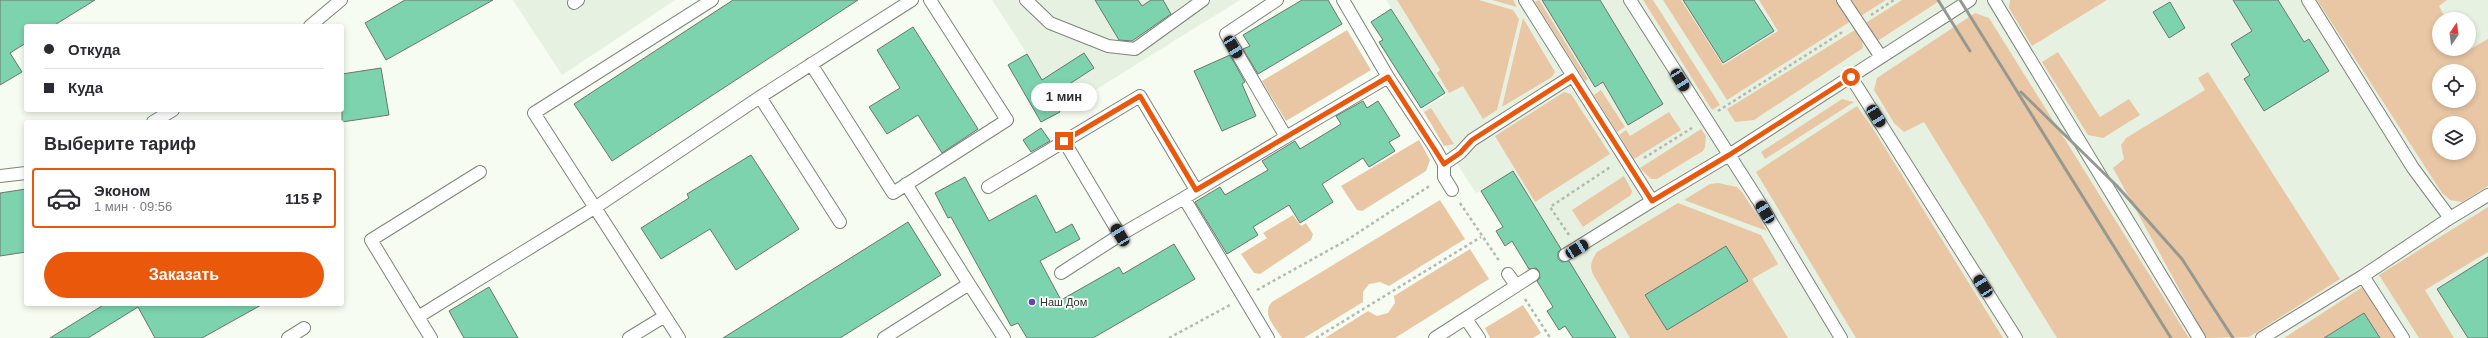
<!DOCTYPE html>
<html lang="ru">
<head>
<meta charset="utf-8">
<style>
	:root { --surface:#fff; --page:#f7f7f7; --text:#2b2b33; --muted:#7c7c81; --line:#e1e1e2; --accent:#ea580c }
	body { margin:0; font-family:Helvetica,sans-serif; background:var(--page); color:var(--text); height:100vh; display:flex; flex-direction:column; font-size:15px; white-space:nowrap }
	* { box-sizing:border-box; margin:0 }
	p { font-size:13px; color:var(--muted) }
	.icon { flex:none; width:22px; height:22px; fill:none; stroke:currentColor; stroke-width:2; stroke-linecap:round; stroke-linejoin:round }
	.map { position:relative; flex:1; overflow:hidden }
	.side { position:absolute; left:24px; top:120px; width:320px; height:186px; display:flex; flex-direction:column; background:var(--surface); border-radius:4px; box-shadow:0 2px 6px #0003 }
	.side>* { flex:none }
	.hud { position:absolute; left:24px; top:24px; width:320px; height:88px; border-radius:4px; box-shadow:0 2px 6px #0003; display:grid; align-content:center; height:88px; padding:0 20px; background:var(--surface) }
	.needle { width:26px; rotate:14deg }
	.controls { position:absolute; left:2432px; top:12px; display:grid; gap:8px }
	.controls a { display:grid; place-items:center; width:44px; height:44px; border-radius:50%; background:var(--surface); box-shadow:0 2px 6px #0003; font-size:20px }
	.end { position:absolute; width:18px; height:18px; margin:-9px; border:5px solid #ea580c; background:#fff; box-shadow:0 0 0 2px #fff }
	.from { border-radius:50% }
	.bubble { position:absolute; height:28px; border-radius:14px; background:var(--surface); box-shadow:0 2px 6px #0003; font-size:13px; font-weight:700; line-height:28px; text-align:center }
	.car { position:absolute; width:12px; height:24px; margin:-12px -6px; border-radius:5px; box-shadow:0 0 3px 1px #0007; background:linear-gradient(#222 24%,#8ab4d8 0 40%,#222 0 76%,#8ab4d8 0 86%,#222 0) }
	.hud b { display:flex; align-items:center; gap:14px; height:38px; font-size:15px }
	.hud b+b { border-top:1px solid var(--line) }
	.hud i { width:10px; height:10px; background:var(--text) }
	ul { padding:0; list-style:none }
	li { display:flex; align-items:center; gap:12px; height:60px; margin:0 8px 6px; padding:0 12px; border:2px solid transparent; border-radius:4px }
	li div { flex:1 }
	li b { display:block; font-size:15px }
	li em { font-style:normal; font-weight:700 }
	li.selected { border-color:var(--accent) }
	li>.icon { width:36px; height:36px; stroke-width:1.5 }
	h2 { padding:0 20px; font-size:18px; line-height:48px }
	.cta { display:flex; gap:8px; margin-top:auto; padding:8px 20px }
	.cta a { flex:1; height:46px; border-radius:24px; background:var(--accent); color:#fff; font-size:16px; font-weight:700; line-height:46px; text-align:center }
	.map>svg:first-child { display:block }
	.built { fill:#e7f1e1; fill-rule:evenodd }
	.green { fill:#e9c7a4; fill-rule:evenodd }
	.building { fill:#7cd3ae; stroke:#6b7670 }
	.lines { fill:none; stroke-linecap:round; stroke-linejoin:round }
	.lane-casing { stroke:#7f847b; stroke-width:14 }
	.path { stroke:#b3b8b0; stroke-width:2.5; stroke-dasharray:3 3; stroke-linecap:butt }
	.lane { stroke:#fff; stroke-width:12 }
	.rail { stroke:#959992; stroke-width:3 }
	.route { stroke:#ea580c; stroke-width:5 }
	.poi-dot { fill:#6a40b8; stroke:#fff; stroke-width:1.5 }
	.labels { text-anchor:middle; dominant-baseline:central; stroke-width:3.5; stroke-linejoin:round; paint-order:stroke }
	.poi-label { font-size:11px; fill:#2f312e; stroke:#fff; text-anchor:start }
</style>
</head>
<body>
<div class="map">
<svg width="2488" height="338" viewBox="0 0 2488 338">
	<rect width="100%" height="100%" fill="#f6fcf2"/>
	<!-- built -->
	<path class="built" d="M513,0h162l-113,75z
		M992,0h248l-180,112 -33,-58z
		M1386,0h1102v338h-915l-8,-12 -6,4 -12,-19 6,-4 -14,-23 -58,-93 -5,2 -54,-83 24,-15zM2439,19h30v30h-30zM2439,71h30v30h-30zM2439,123h30v30h-30z"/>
	<!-- green -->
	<path class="green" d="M1397,0h82l34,10 6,9 -22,91 -14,9 -20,-33 -14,7 -12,-20 3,-3z
		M1492,0h21l4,7z
		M1539,0l49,79 -3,2 -50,-79z
		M1643,0h10l67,105 -8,5z
		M1663,0h18l42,65 55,-34 -19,-31h78l14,21 -124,79z
		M1849,0h37l-27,17z
		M1902,0h39l-62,40 -4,-1 -11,-15z
		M2010,0h97l-75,46 -23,-38z
		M2317,0h130l-8,6 7,13h-7v30h24l2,3 23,-13v147l-26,16 -12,-2 -8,-7zM2439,71h30v30h-30zM2439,123h30v30h-30z
		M1975,13l14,5 200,320h-132l-133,-216 -20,10 -10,-9 -20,-33 3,-12z
		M1523,18l32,54 -3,5 -50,30z
		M1347,30l24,40 -85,51 -24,-40z
		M1855,30l7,11 1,7 -109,72 -19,2 -8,-13z
		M2058,52l42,65 29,-18 11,16 -37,23 -15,-3 -46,-73z
		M2208,72l132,207 -91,58 -43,1 -93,-170 11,-9 -3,-14 5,-7 79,-48 -7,-12z
		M1601,90l24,37 -8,5 -23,-37z
		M1564,92l7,2 39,60 -75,48 -40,-66z
		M1842,99l12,3 -89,57 -4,-7z
		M1857,106l20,29 126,203h-147l-100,-166z
		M1431,108l23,36 -10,2 -20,-34z
		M1669,112l12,18 -47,29 -15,-24 7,-5 4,6z
		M1701,129l5,7 -1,11 -2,4 -46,28h-6l-11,-11z
		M1419,140l11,20 -4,11 -64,40 -5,-1 -16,-24z
		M1624,176l8,15 -1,4 -48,32 -11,-17z
		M1718,183l19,4 5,5 25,39 -83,-31 26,-16z
		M1440,200l25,39 -76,47 -9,-4 -11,2 -6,8v10l-59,36h-22c-7,-11 -21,-24 -10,-36z
		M1678,203l83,32 17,29 -26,15 36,59h-158l-36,-62c-5,-9 -3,-15 3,-24zM1726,246l21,35 -80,49 -22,-35z
		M2488,207v45l-63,38 29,48h-35l-40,-63z
		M1293,215l8,11 5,-3 7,11 -2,6 -51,34 -6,-1 -13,-19 26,-16 -4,-5z
		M1470,249l19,30 -94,59h-70l43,-27 9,5 11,-3 7,-10 -1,-7z
		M2364,286l40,52h-24l-16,-25 -40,25h-40z
		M1523,305l18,28 -8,5h-43l-5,-10z"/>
	<!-- building -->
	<path class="building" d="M0,0h95l-42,26h-27v17l-16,10 12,19 -22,13z
		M405,0h88l-107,60 -21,-37z
		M733,0h125l-246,161 -38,-57z
		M1095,0h43l4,6 9,-6h12l8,14 -39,27 -13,-1z
		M1302,0h26l14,24 -84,50 -15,-25 7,-3 -7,-11z
		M1542,0h58l63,104 -35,21 -25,-43 -8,5z
		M1683,0h71l20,31 -51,32z
		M2233,0h45l26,42 5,-3 20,32 -65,40 -20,-32 6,-4 -19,-31 21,-13z
		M2170,2l15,26 -16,10 -16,-26z
		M1391,9l54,84 -24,15 -42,-66 4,-2 -12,-18z
		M913,27l65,102 -36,24 -24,-38 -31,19 -18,-27 31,-19 -23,-38z
		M1084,53l10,15 -43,28 9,16 -19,10 -33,-57 19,-11 15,26z
		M1230,55l15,27 -3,2 14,32 -34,15 -28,-60z
		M381,68l8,47 -47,7v-48z
		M1363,101l4,7 11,-7 22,35 -11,6 6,9 -26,16 -6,-9 -41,26 11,18 -33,21 -11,-18 -36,22 5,8 -31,19 -32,-52 25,-15 5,8 43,-25 -6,-9 33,-20 5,8 41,-25 -5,-8z
		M1041,128l9,13 -19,11 -8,-12z
		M751,155l48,74 -63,41 -26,-41 -49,30 -20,-31 48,-30 -2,-4z
		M1513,171l48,78 -3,3v7l4,3 7,-1 47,77h-43l-8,-12 -6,4 -12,-19 6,-4 -16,-26 3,-3 -1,-7 -3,-3 -7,1 -17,-28 -7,5 -9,-15 7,-4 -22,-36z
		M965,177l24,44 47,-26 20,38 16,-9 8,15 -40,22 21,39 58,-33 4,7 51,-30 21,35 -102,59h-66l-9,-15 -7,3 -60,-109 -3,1 -13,-25z
		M26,189v63l-26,4v-63z
		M908,222l33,53 -101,63h-117z
		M1726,246l22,35 -81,49 -22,-35z
		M2488,257v81h-20l-31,-49z
		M489,287l29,51h-54l-15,-27z
		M105,304h158l-61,34h-47l-17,-31 -50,31h-38z
		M2364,313l16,25h-56z"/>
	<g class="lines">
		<!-- lane casing -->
		<g class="lane-casing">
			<path id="lane" d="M1026,0l24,23 58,23 27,3 68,-49
				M1343,0l45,77 47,71 9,16v13l8,13
				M1525,0l127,201 77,-46 241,-155
				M1630,0l128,200 83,138
				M1843,0l38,57
				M1994,0l205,338
				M2308,0l105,168 37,50 -87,58
				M574,3l4,-3
				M310,26l31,-26
				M811,64l82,129 114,-73 -77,-120
				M1851,77l165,261
				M760,97l80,125
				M153,122l20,-12
				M1286,137l102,-60
				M1064,141l56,94 64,-37 84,140
				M1444,164l16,-11 12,-13 100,-64
				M480,172l-109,68 47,77 178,-110 164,-110 152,-97
				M0,176l26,-3
				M988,187l152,-91 56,94
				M1184,198l102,-61 -60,-103 51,-34
				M2450,218l38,-23
				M1565,255l87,-54
				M1061,273l59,-38
				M1508,274l8,11
				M969,284l35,54
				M418,317l13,21
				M1466,319l13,19
				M288,338l16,-10
				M629,338l36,-22
				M679,338l-145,-225 178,-113
				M884,338l85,-54 -63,-100
				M1435,338l98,-63
				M2262,338l101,-62 40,62"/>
		</g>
		<!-- path -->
		<path class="path" d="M1871,15l23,-15
			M1718,111l126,-80
			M1644,158l48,-30
			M1460,203l40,59
			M1569,235l-19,-28 62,-41
			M1257,290l90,-50 84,-55
			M1525,299l24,37 -3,2
			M1169,338l61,-33
			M1316,338l165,-101"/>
		<!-- lane -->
		<use href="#lane" class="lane"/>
		<!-- rail -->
		<path class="rail" d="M1938,0l32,51
			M1960,0l211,338
			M2021,92l96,94 65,73 51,79"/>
	</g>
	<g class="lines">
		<!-- route -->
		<path class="route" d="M1064,141l76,-45 56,94 192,-113 56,87 16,-11 12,-13 100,-64 80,125 77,-46 122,-78"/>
	</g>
	<!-- markers -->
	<circle class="poi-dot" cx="1032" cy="302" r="4"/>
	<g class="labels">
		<!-- poi labels -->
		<g class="poi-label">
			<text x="1040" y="302">Наш Дом</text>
		</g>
	</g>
</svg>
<div class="controls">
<a><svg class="needle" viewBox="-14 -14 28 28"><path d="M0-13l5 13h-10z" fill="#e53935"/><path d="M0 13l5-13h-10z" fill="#7c7c81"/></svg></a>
<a><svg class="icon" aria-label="locate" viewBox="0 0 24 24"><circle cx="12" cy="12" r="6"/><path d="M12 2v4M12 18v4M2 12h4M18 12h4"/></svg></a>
<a><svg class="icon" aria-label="layers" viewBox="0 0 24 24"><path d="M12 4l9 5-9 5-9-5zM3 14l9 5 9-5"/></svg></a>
</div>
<i class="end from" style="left:1851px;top:77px"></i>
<i class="end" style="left:1064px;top:141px"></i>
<div class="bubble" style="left:1031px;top:83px;width:66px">1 мин</div>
<i class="car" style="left:1233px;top:47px;rotate:149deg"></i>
<i class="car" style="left:1680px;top:80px;rotate:148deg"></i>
<i class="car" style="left:1876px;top:116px;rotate:148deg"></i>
<i class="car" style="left:1765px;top:212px;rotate:329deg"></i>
<i class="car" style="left:1120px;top:235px;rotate:329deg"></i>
<i class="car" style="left:1577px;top:249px;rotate:59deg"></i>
<i class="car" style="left:1983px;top:286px;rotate:327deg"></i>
<div class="hud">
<b><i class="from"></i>Откуда</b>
<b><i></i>Куда</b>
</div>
<section class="side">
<h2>Выберите тариф</h2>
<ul>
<li class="selected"><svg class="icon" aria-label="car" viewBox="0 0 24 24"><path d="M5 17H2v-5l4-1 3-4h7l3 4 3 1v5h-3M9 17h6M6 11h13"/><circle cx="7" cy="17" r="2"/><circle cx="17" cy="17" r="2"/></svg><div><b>Эконом</b><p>1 мин · 09:56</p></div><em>115 ₽</em></li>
</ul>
<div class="cta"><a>Заказать</a></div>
</section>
</div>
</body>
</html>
